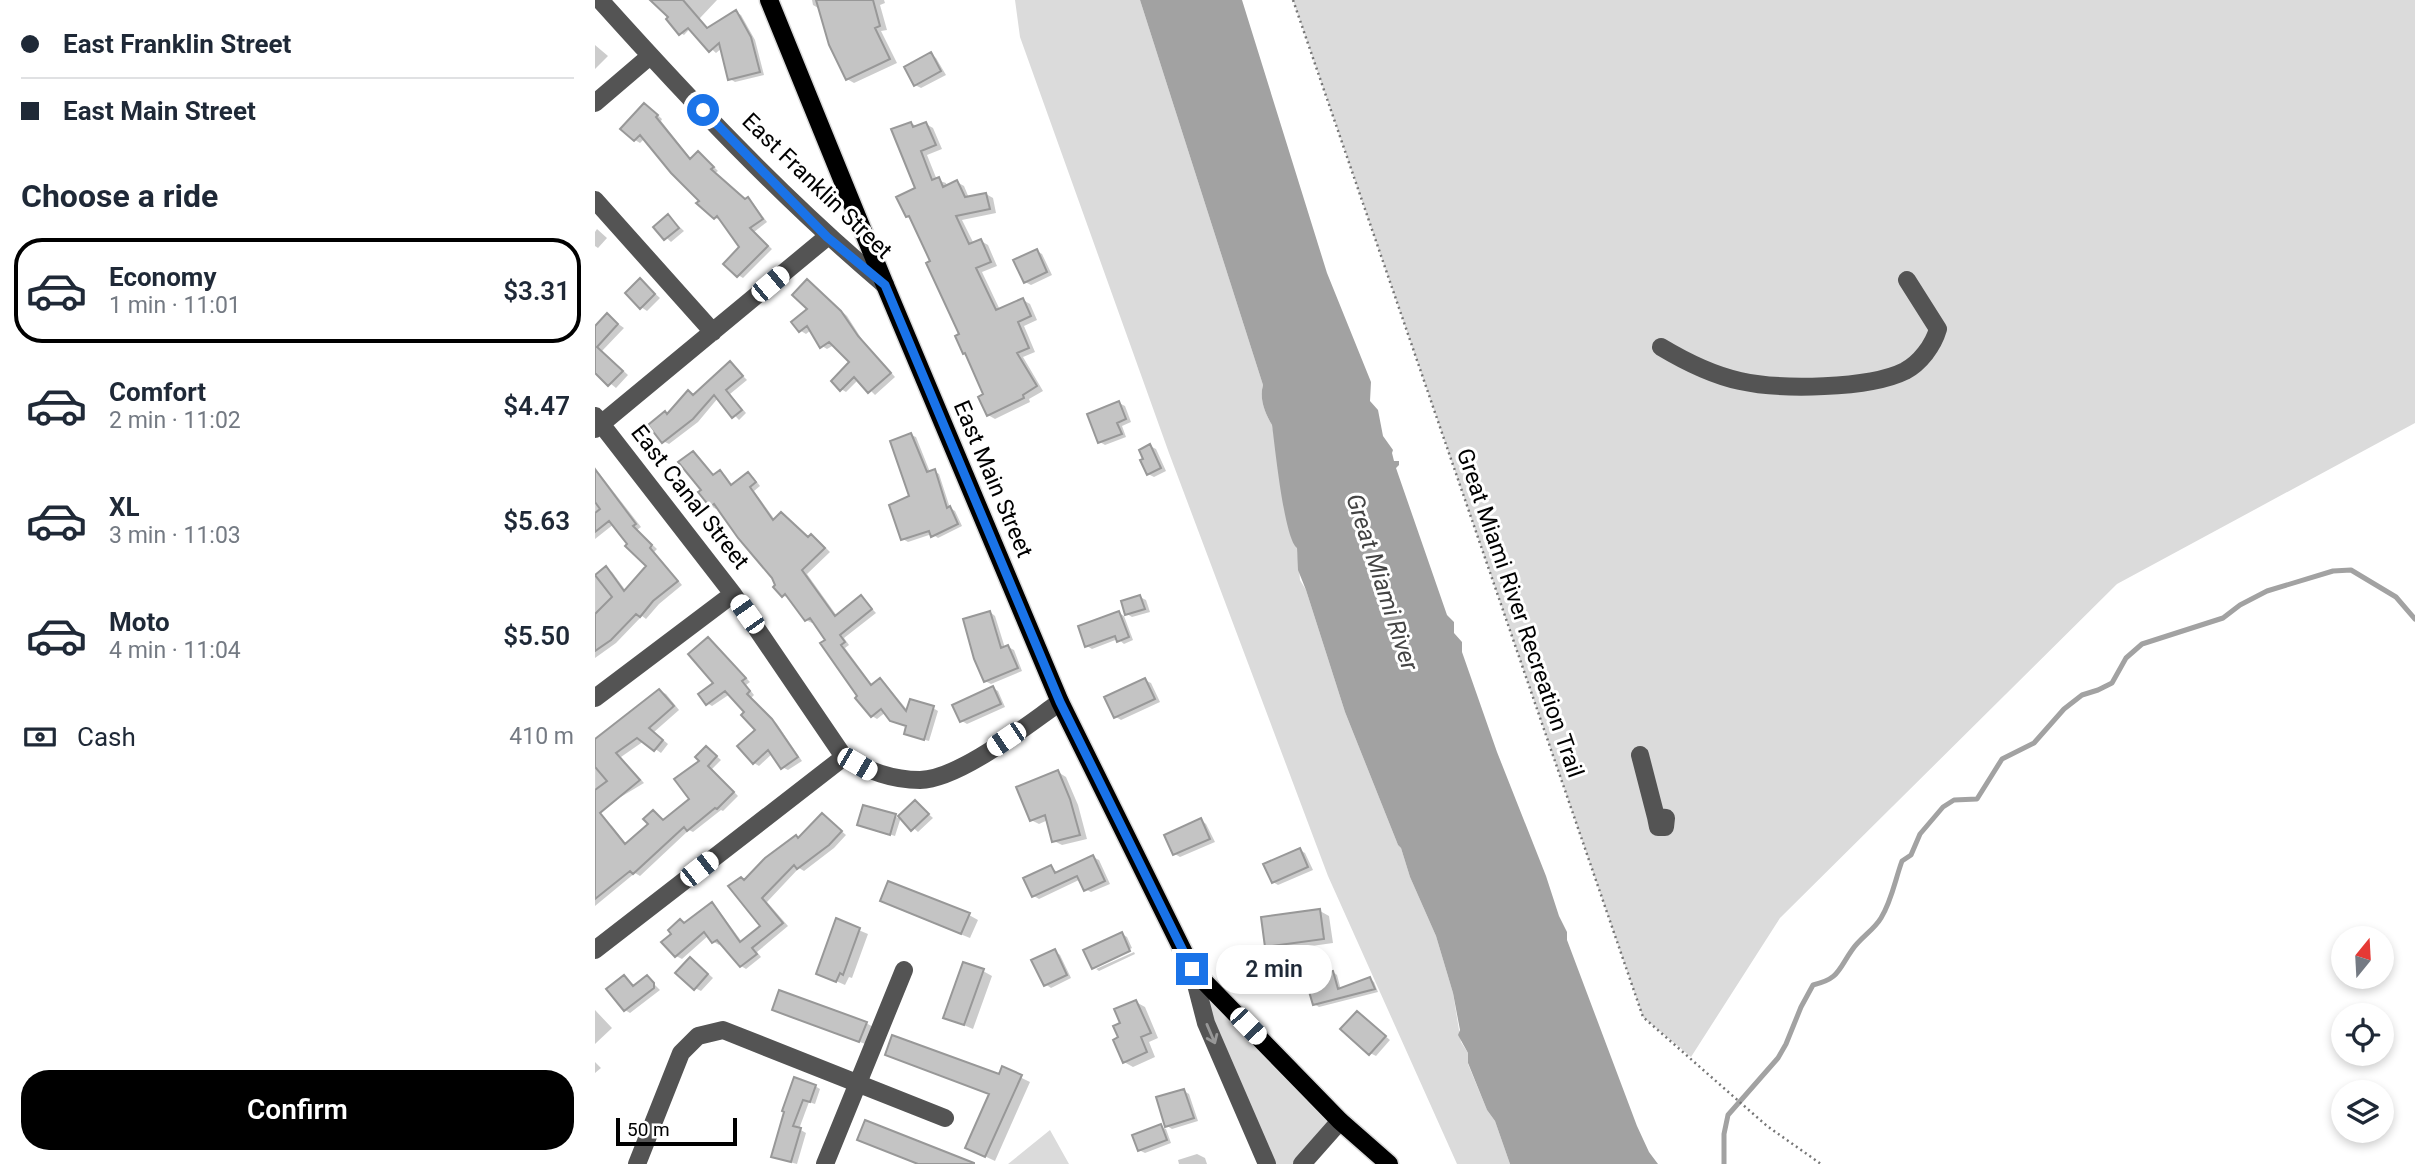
<!DOCTYPE html>
<html lang="en">
<head>
<meta charset="utf-8">
<style>
	:root { --surface:#fff; --page:#f2f2f3; --text:#1f2937; --muted:#747a83; --line:#e0e1e3; --accent:#000 }
	body { margin:0; font-family:Roboto,sans-serif; background:var(--page); color:var(--text); height:100vh; display:flex; flex-direction:column; font-size:26px; white-space:nowrap }
	* { box-sizing:border-box; margin:0 }
	p { font-size:23px; color:var(--muted) }
	.icon { flex:none; width:38px; height:38px; fill:none; stroke:currentColor; stroke-width:2; stroke-linecap:round; stroke-linejoin:round }
	.map { position:relative; flex:1; overflow:hidden }
	.sheet { display:flex; flex-direction:column; background:var(--surface); width:595px }
	.sheet>* { flex:none }
	.top-card { display:grid; align-content:center; height:154px; padding:0 21px; background:var(--surface) }
	.needle { width:46px; rotate:18deg }
	.buttons { position:absolute; left:1736px; top:926px; display:grid; gap:14px }
	.buttons a { display:grid; place-items:center; width:63px; height:63px; border-radius:50%; background:var(--surface); box-shadow:0 4px 10px #0003; font-size:35px }
	.scale { position:absolute; left:21px; bottom:18px; width:121px; box-sizing:border-box; padding-left:7px; border:4px solid #000; border-top:0; font-size:19px; line-height:24px; white-space:nowrap; color:#000; -webkit-text-stroke:5px #fff; paint-order:stroke }
	.end { position:absolute; width:32px; height:32px; margin:-16px; border:9px solid #1a73e8; background:#fff; box-shadow:0 0 0 4px #fff }
	.from { border-radius:50% }
	.bubble { position:absolute; height:49px; border-radius:24px; background:var(--surface); box-shadow:0 4px 10px #0003; font-size:23px; font-weight:600; line-height:49px; text-align:center }
	.car { position:absolute; width:21px; height:42px; margin:-21px -10px; border-radius:9px; box-shadow:0 0 5px 2px #0007; background:linear-gradient(#fff 24%,#345 0 40%,#fff 0 76%,#345 0 86%,#fff 0) }
	.top-card b { display:flex; align-items:center; gap:24px; height:66px; font-size:26px }
	.top-card b+b { border-top:2px solid var(--line) }
	.top-card i { width:18px; height:18px; background:var(--text) }
	ul { padding:0; list-style:none }
	li { display:flex; align-items:center; gap:21px; height:105px; margin:0 14px 10px; padding:0 7px; border:4px solid transparent; border-radius:28px }
	li div { flex:1 }
	li b { display:block; font-size:26px }
	li em { font-style:normal; font-weight:600 }
	li.on { border-color:var(--accent) }
	li>.icon { width:63px; height:63px; stroke-width:1.5 }
	h2 { padding:0 21px; font-size:32px; line-height:84px }
	.pay { display:flex; align-items:center; gap:18px; height:77px; padding:0 21px; font-size:26px }
	.pay p { margin-inline-start:auto }
	.action { display:flex; gap:14px; margin-top:auto; padding:14px 21px }
	.action a { flex:1; height:80px; border-radius:28px; background:var(--accent); color:#fff; font-size:28px; font-weight:600; line-height:80px; text-align:center }
	main { display:flex; flex:1; min-height:0 }
	.map>svg:first-child { display:block }
	.green { fill:#dbdbdb }
	.water { fill:#a2a2a2 }
	.shadow { fill:#0003 }
	.lines { fill:none; stroke-linecap:round; stroke-linejoin:round }
	.stream { stroke:#a2a2a2; stroke-width:5 }
	.building { fill:#c4c4c4; stroke:#989898; stroke-width:2 }
	.major-casing { stroke:#dbdbdb; stroke-width:21 }
	.path { stroke:#767676; stroke-width:2.5; stroke-dasharray:2 3.5; stroke-linecap:butt }
	.minor { stroke:#545454; stroke-width:18 }
	.major { stroke:#000; stroke-width:18 }
	.oneway { stroke:#989898 }
	.route { stroke:#1a73e8; stroke-width:9 }
	.labels { text-anchor:middle; dominant-baseline:central; stroke-width:6; stroke-linejoin:round; paint-order:stroke }
	.street-label { font-size:23px; fill:#000; stroke:#fff }
	.water-label { font-size:24px; font-style:italic; fill:#434343; stroke:#fff }
</style>
</head>
<body>
<main>
<section class="sheet">
<div class="top-card">
<b><i class="from"></i>East Franklin Street</b>
<b><i></i>East Main Street</b>
</div>
<h2>Choose a ride</h2>
<ul>
<li class="on"><svg class="icon" aria-label="car" viewBox="0 0 24 24"><path d="M5 17H2v-5l4-1 3-4h7l3 4 3 1v5h-3M9 17h6M6 11h13"/><circle cx="7" cy="17" r="2"/><circle cx="17" cy="17" r="2"/></svg><div><b>Economy</b><p>1 min · 11:01</p></div><em>$3.31</em></li>
<li><svg class="icon" aria-label="car" viewBox="0 0 24 24"><path d="M5 17H2v-5l4-1 3-4h7l3 4 3 1v5h-3M9 17h6M6 11h13"/><circle cx="7" cy="17" r="2"/><circle cx="17" cy="17" r="2"/></svg><div><b>Comfort</b><p>2 min · 11:02</p></div><em>$4.47</em></li>
<li><svg class="icon" aria-label="car" viewBox="0 0 24 24"><path d="M5 17H2v-5l4-1 3-4h7l3 4 3 1v5h-3M9 17h6M6 11h13"/><circle cx="7" cy="17" r="2"/><circle cx="17" cy="17" r="2"/></svg><div><b>XL</b><p>3 min · 11:03</p></div><em>$5.63</em></li>
<li><svg class="icon" aria-label="car" viewBox="0 0 24 24"><path d="M5 17H2v-5l4-1 3-4h7l3 4 3 1v5h-3M9 17h6M6 11h13"/><circle cx="7" cy="17" r="2"/><circle cx="17" cy="17" r="2"/></svg><div><b>Moto</b><p>4 min · 11:04</p></div><em>$5.50</em></li>
</ul>
<div class="pay"><svg class="icon" aria-label="cash" viewBox="0 0 24 24"><path d="M3 7h18v10H3z"/><circle cx="12" cy="12" r="2"/></svg>Cash<p>410 m</p></div>
<div class="action"><a>Confirm</a></div>
</section>
<div class="map">
<svg width="1820" height="1164" viewBox="0 0 1820 1164">
	<rect width="100%" height="100%" fill="#fff"/>
	<!-- green -->
	<path class="green" d="M420,0h125l123,385c-4,14 2,28 9,40l25,122 3,33 6,10 39,122 53,133 3,3 9,29 26,59 17,57 8,49 7,11v11l19,46 8,11 15,43h-53l-129,-288 -159,-423 -149,-416z
		M698,0h1122v423l-298,161 -337,334 -89,139 -48,-40z
		M597,969l148,152 -38,43h-35z
		M455,1130l19,34h-61z"/>
	<!-- water -->
	<path class="water" d="M545,0h102l85,273 44,109 -1,19 8,9 5,26 10,14 -1,3 2,8h5v4l-3,3 51,147 7,7v11l8,9v10l35,100 49,124 13,40 8,16v8l70,186 12,26 9,12h-148l-15,-43 -8,-11 -19,-47v-10l-10,-18 2,-5 -7,-37 -17,-57 -26,-59 -9,-29 -3,-3 -53,-133 -39,-122 -8,-20 -1,-22c-13,-10 -22,-102 -25,-123 -7,-12 -13,-26 -9,-40z"/>
	<!-- shadow -->
	<path class="shadow" d="M58,0h64l-33,35 -5,-3 -8,-15z
		M217,0h72l1,3 -5,2 7,25 -6,1 16,32 -43,20 -7,-4 -27,-70 -7,-4z
		M141,12l5,3 14,25 9,35 -29,7 -5,-3 -8,-31 -6,5 -21,-19z
		M0,45l13,11 -13,13z
		M336,54l5,4 10,17 -25,13 -6,-3z
		M55,108l12,11 -1,2 30,38 7,-6 5,3 15,15 -3,2 31,28 7,2 14,19 -13,10 18,17 -29,29 -5,-3 4,-28 -20,-27 -7,-2 -16,-15 2,-2 -56,-63 -5,5 -5,-3z
		M316,123l7,4 8,-3 7,4 9,21 -15,6 10,25 9,3 1,4 10,-5 7,4 5,12 17,-4 7,4 3,15 -34,7 12,24 7,-3 7,4 9,21 -15,6 18,38 23,-10 7,4 7,16 -13,6 11,26 -12,5 20,34 -14,8 1,3 -35,17 -7,-4 -3,-20 -53,-133 -19,-43 -6,-3 10,-27z
		M73,216l16,15 -13,11 -16,-15z
		M2,229l10,9 -9,10 -3,-2v-14z
		M442,251l5,3 10,21 -21,10 -6,-3z
		M45,280l20,18 -13,13 -6,-4z
		M213,281l39,35 16,25 32,36 -20,18 -16,-16 -13,13 -5,-3 11,-27 -18,-17 -7,4 -5,-3 -11,-16 -5,4 -5,-3 9,-22z
		M12,316l17,12 -22,23 26,24 -12,13 -21,-17v-45l2,1z
		M135,363l17,17 -17,14 16,19 -7,7 -21,-22 -20,24 -29,22 -6,-3 5,-26z
		M524,403l6,3 6,16 -9,4 4,11 -21,8 -5,-3z
		M316,435l5,2 14,35 4,-1 5,3 11,34 5,3 7,15 -24,12 -6,-4 -24,8 -5,-3 8,-42z
		M555,446l6,3 10,22 -12,6 -6,-3z
		M98,453l5,3 16,20 6,-4 5,3 8,11 15,-12 5,3 7,9 -6,5 21,29 34,18 3,-2 5,3 13,13 -23,22 30,42 24,-19 15,16 -32,25 5,7 -4,3 28,38 7,-6 5,3 23,28 25,-3 5,3 -9,30 -18,-5 -3,-10 -22,-14 -9,7 -5,-3 -58,-95 -2,2 -6,-3 -16,-23 -7,-1 -5,-11 -59,-78 -3,2 -5,-3 -8,-16z
		M0,471l4,2 42,54 -4,3 20,19 -3,3 28,33 -23,19 -13,15 -4,-3 -26,27 -21,15v-81l11,-9 6,4 14,19 22,-25 -34,-42 -19,15z
		M545,597l6,3 4,12 -18,5 -5,-3z
		M395,612l5,4 10,32 3,-1 6,3 8,21 -31,13 -6,-3z
		M524,613l5,3 9,24 -9,4 -6,-5 -26,10 -5,-3z
		M113,639l42,43 -4,3 8,10 -3,3 26,26 25,37 -14,9 -6,-3 -9,-14 -14,13 -5,-3 3,-33 -27,-36 -18,12 -5,-3 9,-20z
		M550,680l6,3 9,19 -39,18 -5,-3z
		M398,688l5,3 7,16 -38,17 -5,-3z
		M65,691l6,3 13,16 -25,22 14,12 -7,9 -17,-12 -23,16 23,26 -45,27 -4,-2v-67z
		M116,751l10,9 -9,9 26,27 -15,15 -2,-1 -28,22 -4,-2 -49,46 -5,-3 -40,33v-74l12,-9 5,3 15,19 37,-24 27,-22z
		M463,772l8,5 12,28 9,34 -25,6 -8,-4 -6,-21 -9,4 -8,-4z
		M320,802l18,16 -15,14 -17,-15 -6,19 -36,-11 36,-9 3,2z
		M228,815l23,20 -12,13 -30,23 -5,-3 -32,34 21,24 -31,26 4,5 -15,12 -5,-3 -19,-23 -3,2 -5,-3 -5,-7 -27,24 -6,-3 9,-32 27,-20 5,4 25,34 21,-16 -18,-45 54,-42z
		M606,820l5,4 9,18 -35,15 -5,-3z
		M705,850l5,3 8,17 -35,15 -5,-3z
		M498,857l6,3 11,24 -19,8 -6,-3 -4,-10 -42,20 -5,-3 17,-29 7,6z
		M296,906l78,9 9,5 -8,18z
		M725,911l9,5 4,27 -57,8 -9,-5z
		M242,921l31,13 -16,44 -3,-1 -4,8 -27,-12z
		M527,934l5,3 5,11 -39,20 -8,-17z
		M460,951l5,4 11,23 -20,10 -6,-4z
		M539,952l1,2 -36,17 -3,-2z
		M100,962l18,16 -12,13 -6,-3z
		M388,971l9,5 -19,53 -28,-12z
		M738,972l4,3 4,15 29,-11 4,3 4,10 -59,15 -5,-3z
		M30,977l10,9 12,-9 13,13 -30,23 -5,-3z
		M541,1002l9,5 13,31 -9,4 6,15 -22,10 -9,-5 -4,-24 3,-14z
		M0,1010l17,18 -17,16z
		M179,1010l92,13 9,5 -7,17z
		M767,1016l28,24 -14,16 -6,-3z
		M301,1059l103,17 4,-7 27,13 -35,79 -19,-9 15,-57z
		M0,1062l6,6 -6,5z
		M220,1086l5,3 -5,15 -6,-2 -10,27 7,4 -9,31 -19,-5 -5,-3 13,-45z
		M589,1091l5,3 9,27 -26,8 -5,-3z
		M565,1126l6,3 5,14 -26,10 -6,-3z
		M602,1154l8,4 2,6h-28l-1,-4z"/>
	<g class="lines">
		<!-- stream -->
		<path class="stream" d="M1129,1164v-30l4,-19 50,-57 8,-14 15,-37 12,-22c26,-6 25,-15 39,-35 8,-12 22,-20 29,-32 11,-18 14,-38 21,-57l9,-6 9,-21 23,-27 11,-7 23,-1 25,-40 32,-16 30,-34 18,-14 16,-5 14,-7 14,-25 16,-14 81,-26 17,-13 27,-14 66,-20 18,-1 45,27 19,22"/>
	</g>
	<!-- building -->
	<path class="building" d="M55,0h33l24,28 29,-18 15,27 9,35 -32,8 -9,-37 -10,9 -21,-24 -9,7 -13,-16 2,-2z
		M221,0h57l7,26 -5,2 15,31 -44,21 -17,-35z
		M336,52l10,19 -27,15 -10,-19z
		M49,103l14,12 -2,2 34,42 8,-8 16,16 -3,2 34,30 3,-2 15,22 -13,9 18,18 -31,31 -14,-13 16,-17 -22,-31 -3,3 -18,-16 3,-2 -28,-28 -31,-38 -6,6 -14,-12z
		M316,122l2,5 13,-5 10,23 -15,6 11,29 7,-3 4,10 14,-7 8,17 21,-4 4,16 -34,7 13,28 12,-5 10,23 -15,6 20,42 27,-12 8,18 -13,6 11,26 -12,5 20,33 -14,9 1,3 -37,18 -9,-19 5,-3 -18,-41 -2,1 -8,-18 4,-2 -33,-71 4,-2 -21,-45 -3,1 -10,-20 19,-9 -24,-59z
		M73,214l11,14 -15,12 -11,-13z
		M442,249l10,23 -23,11 -11,-23z
		M45,278l15,16 -15,15 -15,-16z
		M212,279l34,32 17,25 33,37 -23,20 -14,-16 -14,14 -9,-10 18,-19 -20,-20 -9,6 -13,-22 -8,6 -8,-10 16,-13 -15,-14z
		M12,313l11,11 -21,23 26,24 -15,15 -13,-13v-47z
		M135,361l13,15 -17,14 16,20 -10,8 -18,-23 -21,24 -31,24 -14,-18 17,-14 2,3 21,-24 5,5z
		M524,401l7,18 -9,4 5,11 -24,9 -11,-29z
		M316,433l16,39 8,-3 12,39 3,-2 8,18 -27,13 -2,-6 -28,9 -12,-35 20,-9 -19,-55z
		M555,444l11,24 -14,7 -7,-15 3,-1 -4,-9z
		M98,451l20,24 7,-5 11,15 17,-13 8,10 -6,5 23,33 8,-8 27,25 3,-3 14,14 -23,22 33,46 26,-21 11,14 -32,26 5,7 -4,3 30,40 9,-7 26,33 4,-12 24,7 -10,34 -20,-6 2,-8 -16,-5 -9,-12 -10,8 -16,-19 2,-2 -37,-53 5,-3 -15,-22 -5,3 -20,-27 -3,3 -9,-10 2,-2 -3,-7 -34,-40 -24,-34 -4,3 -12,-15 3,-2 -23,-28z
		M0,469l41,55 -3,2 19,19 -2,3 28,33 -25,20 -13,16 -4,-3 -25,26 -16,11v-37l17,-17 -17,-22 11,-9 18,25 22,-25 -21,-20 2,-2 -18,-23 -14,11v-19l5,-4 -5,-7z
		M545,595l5,14 -20,6 -4,-14z
		M395,611l11,37 7,-3 10,23 -34,14 -10,-23 -11,-40z
		M524,611l10,26 -12,5 -2,-6 -30,11 -7,-21z
		M113,637l38,41 -4,3 8,10 -3,3 25,25 26,38 -17,12 -13,-19 -15,14 -16,-18 18,-16 -14,-15 3,-3 -19,-21 -19,14 -8,-11 15,-11 -25,-29z
		M550,678l10,21 -41,19 -10,-21z
		M398,686l8,18 -41,18 -8,-17z
		M64,689l15,17 -25,22 14,12 -9,11 -17,-13 -21,15 24,27 -40,33 25,31 23,-20 -5,-5 10,-9 10,10 26,-21 -15,-20 25,-18 -4,-4 11,-11 11,10 -9,10 26,26 -17,17 -2,-1 -28,23 -3,-4 -51,47 -3,-3 -35,28v-109l12,-9 -12,-14v-28z
		M463,770l12,29 10,36 -28,7 -7,-27 -15,6 -14,-34z
		M320,800l14,14 -18,17 -13,-15z
		M268,805l33,9 -6,21 -33,-10z
		M227,813l20,18 -13,14 -32,24 -3,-4 -32,33 21,25 -31,25 5,6 -17,13 -23,-27 -5,3 -8,-11 -29,25 -14,-15 10,-8 -3,-4 12,-11 4,4 28,-21 28,40 20,-16 -32,-40 13,-9 3,3 21,-22 31,-23 2,3z
		M606,818l9,21 -37,16 -9,-20z
		M705,848l8,19 -36,16 -9,-19z
		M498,855l12,26 -21,10 -7,-15 -45,21 -9,-19 28,-13 4,8z
		M293,881l82,32 -9,21 -81,-33z
		M725,909l4,30 -59,8 -4,-30z
		M241,918l24,10 -17,47 -3,-2 -4,9 -20,-8z
		M527,932l8,19 -38,18 -9,-19z
		M460,949l12,26 -23,11 -13,-26z
		M95,957l18,17 -14,16 -19,-17z
		M368,962l21,7 -20,56 -21,-7z
		M738,971l5,18 32,-12 5,12 -62,16 -8,-27z
		M29,975l9,11 14,-11 7,8v5l-30,23 -18,-22z
		M184,990l88,32 -8,20 -87,-32z
		M541,1000l15,33 -10,4 6,15 -24,11 -10,-23 5,-3 -5,-11 7,-3 -6,-14z
		M762,1011l29,25 -17,19 -29,-26z
		M297,1035l107,39 3,-8 20,9 -37,82 -20,-9 24,-54 -104,-39z
		M199,1077l22,8 -6,17 -7,-2 -10,26 8,2 -10,34 -20,-5 13,-45 -2,-1z
		M589,1089l10,29 -29,9 -9,-30z
		M270,1120l109,43v1h-56l-61,-24z
		M566,1124l6,16 -29,11 -6,-16z"/>
	<g class="lines">
		<!-- major casing -->
		<g class="major-casing">
			<path id="major" d="M174,0l116,285 175,417 132,267 148,152 49,43"/>
		</g>
		<!-- path -->
		<path class="path" d="M698,0l350,1017 124,109 54,38"/>
		<!-- minor -->
		<path class="minor" d="M5,0c89,99 183,199 285,285
			M0,103l55,-47
			M0,200l118,132
			M1066,347c25,15 51,28 79,34 40,9 129,8 165,-10 15,-8 28,-25 33,-42l-31,-49
			M0,416l138,178 111,163c25,14 48,23 76,23 40,-1 107,-55 140,-78
			M0,429l232,-192
			M0,698l138,-104
			M1045,755l16,62 2,10h7l1,-9 -10,-1
			M0,950l249,-193
			M597,969l14,54 61,141
			M42,1164l44,-111 17,-17 25,-6 222,88
			M230,1164l79,-194
			M707,1164l38,-43"/>
		<!-- major -->
		<use href="#major" class="major"/>
	</g>
	<!-- one-way arrows -->
	<defs><path id="oneway-shaft" d="M-6 0H5M1.5-3L5.5 0L1.5 3" fill="none" stroke-width="1.6" stroke-linecap="round" stroke-linejoin="round" transform="scale(1.75)"/></defs>
	<use class="oneway" href="#oneway-shaft" transform="translate(616 1034) rotate(67)"/>
	<g class="lines">
		<!-- route -->
		<path class="route" d="M108,110l124,127 58,48 175,417 132,267"/>
	</g>
	<g class="labels">
		<!-- street labels -->
		<g class="street-label">
			<text transform="translate(222 186) rotate(44)">East Franklin Street</text>
			<text transform="translate(398 479) rotate(67)">East Main Street</text>
			<text transform="translate(95 497) rotate(52)">East Canal Street</text>
			<text transform="translate(925 613) rotate(71)">Great Miami River Recreation Trail</text>
		</g>
		<!-- water labels -->
		<g class="water-label">
			<text transform="translate(787 582) rotate(72)">Great Miami River</text>
		</g>
	</g>
</svg>
<div class="buttons">
<a><svg class="needle" viewBox="-14 -14 28 28"><path d="M0-13l5 13h-10z" fill="#e53935"/><path d="M0 13l5-13h-10z" fill="#747a83"/></svg></a>
<a><svg class="icon" aria-label="locate" viewBox="0 0 24 24"><circle cx="12" cy="12" r="6"/><path d="M12 2v4M12 18v4M2 12h4M18 12h4"/></svg></a>
<a><svg class="icon" aria-label="layers" viewBox="0 0 24 24"><path d="M12 4l9 5-9 5-9-5zM3 14l9 5 9-5"/></svg></a>
</div>
<div class="scale">50 m</div>
<i class="end from" style="left:108px;top:110px"></i>
<i class="end" style="left:597px;top:969px"></i>
<div class="bubble" style="left:621px;top:945px;width:116px">2 min</div>
<i class="car" style="left:175px;top:284px;rotate:50deg"></i>
<i class="car" style="left:152px;top:614px;rotate:325deg"></i>
<i class="car" style="left:411px;top:739px;rotate:236deg"></i>
<i class="car" style="left:262px;top:764px;rotate:120deg"></i>
<i class="car" style="left:104px;top:869px;rotate:52deg"></i>
<i class="car" style="left:653px;top:1026px;rotate:136deg"></i>
</div>
</main>
</body>
</html>
